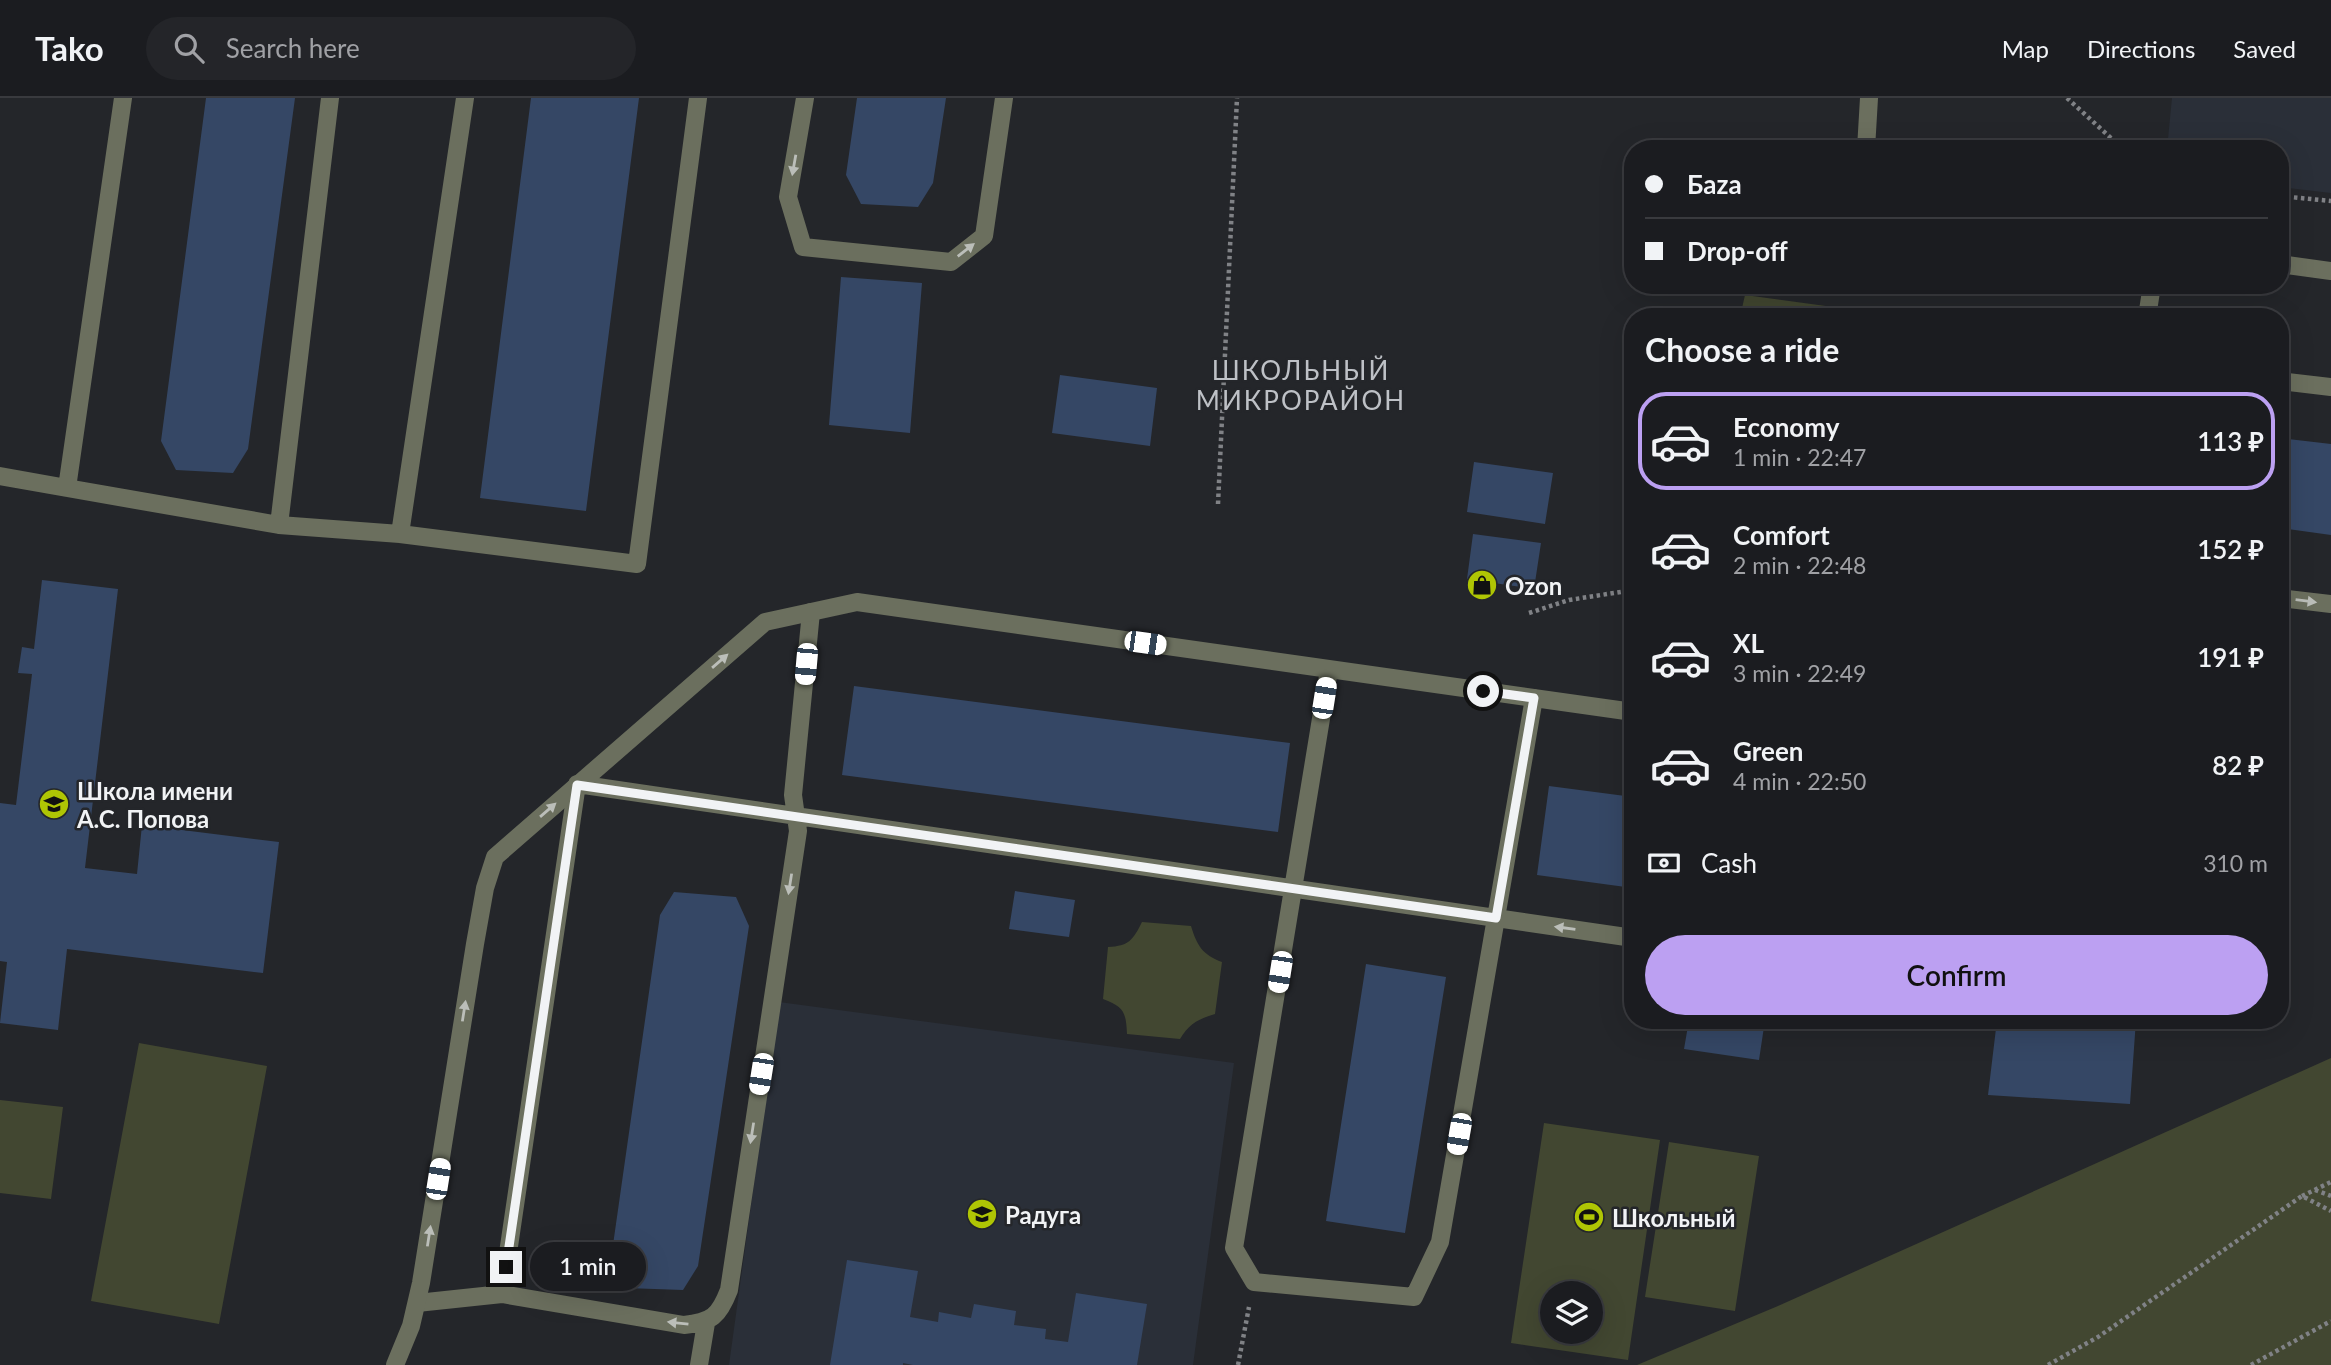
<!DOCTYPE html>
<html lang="en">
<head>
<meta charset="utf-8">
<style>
	:root { --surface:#1b1c20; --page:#242529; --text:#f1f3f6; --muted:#a0a1a5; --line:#393a3e; --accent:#bca0f2 }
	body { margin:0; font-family:Lato,sans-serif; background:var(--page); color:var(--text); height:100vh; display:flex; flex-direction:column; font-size:26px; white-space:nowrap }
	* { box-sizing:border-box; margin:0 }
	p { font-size:23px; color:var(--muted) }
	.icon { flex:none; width:38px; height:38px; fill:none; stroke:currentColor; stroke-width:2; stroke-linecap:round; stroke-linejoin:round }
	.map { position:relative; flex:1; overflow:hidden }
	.panel { position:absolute; left:1624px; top:210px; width:665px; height:721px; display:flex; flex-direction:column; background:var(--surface); border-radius:28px; box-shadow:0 7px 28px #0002,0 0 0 2px var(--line) }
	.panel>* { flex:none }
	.hud { position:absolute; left:1624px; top:42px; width:665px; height:154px; border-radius:28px; box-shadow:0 7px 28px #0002,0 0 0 2px var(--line); display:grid; align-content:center; height:154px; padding:0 21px; background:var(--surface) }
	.fabs { position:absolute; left:1540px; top:1183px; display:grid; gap:14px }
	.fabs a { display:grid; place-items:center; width:63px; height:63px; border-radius:50%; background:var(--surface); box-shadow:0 7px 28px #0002,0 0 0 2px var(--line); font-size:35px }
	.end { position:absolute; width:32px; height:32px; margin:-16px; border:9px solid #f1f3f5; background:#111; box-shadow:0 0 0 4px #111 }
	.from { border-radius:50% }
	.bubble { position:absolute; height:49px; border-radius:24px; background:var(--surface); box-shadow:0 7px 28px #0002,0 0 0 2px var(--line); font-size:23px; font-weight:600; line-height:49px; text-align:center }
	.car { position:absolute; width:21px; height:42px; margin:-21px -10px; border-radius:9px; box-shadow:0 0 5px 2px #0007; background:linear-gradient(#fff 24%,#345 0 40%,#fff 0 76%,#345 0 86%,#fff 0) }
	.hud b { display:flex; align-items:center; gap:24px; height:66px; font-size:26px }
	.hud b+b { border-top:2px solid var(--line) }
	.hud i { width:18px; height:18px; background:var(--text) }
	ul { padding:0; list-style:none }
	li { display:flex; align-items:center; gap:21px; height:98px; margin:0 14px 10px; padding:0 7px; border:4px solid transparent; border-radius:28px }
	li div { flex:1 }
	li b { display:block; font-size:26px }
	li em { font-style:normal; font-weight:600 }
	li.current { border-color:var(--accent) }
	li>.icon { width:63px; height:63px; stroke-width:1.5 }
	h2 { padding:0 21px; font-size:32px; line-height:84px }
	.pay { display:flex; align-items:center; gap:18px; height:77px; padding:0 21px; font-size:26px }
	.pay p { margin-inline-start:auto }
	.cta { display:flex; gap:14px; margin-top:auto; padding:14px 21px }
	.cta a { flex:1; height:80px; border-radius:42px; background:var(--accent); color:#111; font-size:28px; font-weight:600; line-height:80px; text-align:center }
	header { display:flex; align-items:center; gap:42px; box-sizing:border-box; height:98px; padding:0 35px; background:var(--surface); border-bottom:2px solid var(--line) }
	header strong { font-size:33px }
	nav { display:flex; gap:38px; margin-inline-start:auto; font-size:24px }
	.search { width:490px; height:63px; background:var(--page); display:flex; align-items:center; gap:18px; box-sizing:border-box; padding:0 24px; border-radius:38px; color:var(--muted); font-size:26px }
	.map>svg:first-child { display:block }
	.built { fill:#2a2f38 }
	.green { fill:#424731; fill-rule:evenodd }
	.building { fill:#354765 }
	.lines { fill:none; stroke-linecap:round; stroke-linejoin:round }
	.path { stroke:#808286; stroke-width:4.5; stroke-dasharray:3.5 3.5; stroke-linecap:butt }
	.lane { stroke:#6b6f5e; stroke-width:18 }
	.street { stroke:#6b6f5e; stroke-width:18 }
	.oneway { fill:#bbbeb9 }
	.route { stroke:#f1f3f5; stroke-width:9 }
	.labels { text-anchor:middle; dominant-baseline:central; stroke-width:5; stroke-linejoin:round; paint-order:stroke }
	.poi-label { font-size:24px; font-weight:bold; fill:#f1f3f5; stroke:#24262a; text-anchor:start }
	.neighbourhood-label { font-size:26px; letter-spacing:2px; fill:#bec1c6; stroke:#24262a }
</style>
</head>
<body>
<header>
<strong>Tako</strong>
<div class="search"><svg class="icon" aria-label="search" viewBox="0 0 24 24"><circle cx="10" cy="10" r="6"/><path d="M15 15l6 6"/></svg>Search here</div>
<nav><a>Map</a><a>Directions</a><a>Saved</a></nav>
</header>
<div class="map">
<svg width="2331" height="1267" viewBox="0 0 2331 1267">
	<rect width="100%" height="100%" fill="#24262a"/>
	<!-- built -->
	<path class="built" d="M2172,0h159v95l-51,-6v-38h-113z
		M779,904l455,61 -41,302h-464z"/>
	<!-- green -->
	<path class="green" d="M1745,197l162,22h-167z
		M1142,824l49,4c6,20 12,29 31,36l-7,52c-17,5 -26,10 -35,25l-53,-5c-1,-22 -3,-27 -24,-35l5,-52c21,-1 25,-7 34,-25z
		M139,945l128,23 -48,258 -128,-23z
		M2331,960v307h-694l141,-59z
		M0,1002l63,7 -12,92 -51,-6z
		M1544,1025l116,17 -32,220 -117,-17zM1552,1195h39v39h-39z
		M1669,1044l90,14 -24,155 -90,-14z"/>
	<!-- building -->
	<path class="building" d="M206,0h89l-47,351 -15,24 -57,-3 -15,-29z
		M531,0h108l-53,413 -106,-13z
		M857,0h89l-13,85 -15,24 -57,-3 -15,-29z
		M841,179l81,6 -12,150 -81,-8z
		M1060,277l97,13 -7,58 -98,-13z
		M2280,340l51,6v91l-51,-7z
		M1474,364l79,11 -8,51 -78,-12z
		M1473,436l68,9 -7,46 -67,-10z
		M42,482l76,9 -33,279 52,6 5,-49 137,17 -16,131 -196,-24 -9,81 -58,-7 7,-61 -7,-1v-158l16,2 16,-131 -14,-1 4,-26 12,2z
		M854,588l436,57 -12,89 -436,-57z
		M1549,688l84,11v91l-96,-13z
		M1015,793l60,9 -6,37 -60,-8z
		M674,794l62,5 13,29 -51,340 -15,24 -57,-2 -15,-29 49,-344z
		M1366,866l80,13 -41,256 -79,-12z
		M1689,922h76l-6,40 -75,-11z
		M1997,922h139l-6,84 -142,-9z
		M847,1162l71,11 -8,46 28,5 1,-10 32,6 3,-14 42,7 -2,14 32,4 -1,10 23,3 8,-49 71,11 -10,61h-224l-10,-2v2h-73z"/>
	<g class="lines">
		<!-- path -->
		<path class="path" d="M2067,0l56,51
			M2280,98l51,5
			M1218,406l19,-406
			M1529,515l40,-13 64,-10
			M2315,1092l16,6
			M2302,1098l29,-14
			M1238,1267l11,-58
			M2048,1267l50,-28 204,-141 29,15
			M2251,1267l80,-44"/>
		<!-- lane -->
		<path class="lane" d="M123,0l-56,390 212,37
			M330,0l-51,427 121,9 65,-436
			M805,0l-17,99 15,50 148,15 33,-26 20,-138
			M1866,51l3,-51
			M2280,166l51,7
			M2147,219l5,-32
			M2280,283l51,6
			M0,378l67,12
			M400,436l237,30 61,-466
			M2280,500l51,6
			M1329,572l-95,578 20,34 160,15 26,-55 94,-544
			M502,1196l75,-510 1056,154
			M417,1205l85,-9 182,31c28,-3 35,-9 45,-35l69,-459 -5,-36 18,-183
			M699,1267l7,-42"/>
		<!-- street -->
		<path class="street" d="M395,1267l16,-39 10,-43 54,-339 10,-56 10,-31 270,-235 92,-20 776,110"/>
	</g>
	<!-- one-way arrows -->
	<defs><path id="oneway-solid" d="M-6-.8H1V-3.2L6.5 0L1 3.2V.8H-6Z" transform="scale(1.75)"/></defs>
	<g class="oneway">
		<use href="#oneway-solid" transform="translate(794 67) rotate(100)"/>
		<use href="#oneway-solid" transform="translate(966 152) rotate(-38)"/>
		<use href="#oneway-solid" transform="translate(2306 503) rotate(7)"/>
		<use href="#oneway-solid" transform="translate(720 563) rotate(-41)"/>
		<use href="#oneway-solid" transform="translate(548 712) rotate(-41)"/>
		<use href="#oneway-solid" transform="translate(790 786) rotate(99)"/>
		<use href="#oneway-solid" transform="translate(1565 830) rotate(-172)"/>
		<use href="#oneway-solid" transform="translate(464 913) rotate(-81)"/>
		<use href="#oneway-solid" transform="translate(752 1035) rotate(99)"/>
		<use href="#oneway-solid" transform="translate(429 1138) rotate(-81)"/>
		<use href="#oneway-solid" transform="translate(678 1225) rotate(-174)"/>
	</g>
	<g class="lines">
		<!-- route -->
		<path class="route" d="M506,1169l71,-482 919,133 38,-220 -51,-7"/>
	</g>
	<!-- icons -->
	<defs>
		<g id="shop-disc" transform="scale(1.575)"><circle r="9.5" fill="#afc504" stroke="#24262a"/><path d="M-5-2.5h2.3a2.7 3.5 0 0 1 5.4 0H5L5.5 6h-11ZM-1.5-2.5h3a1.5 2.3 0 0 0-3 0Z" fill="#111"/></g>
		<g id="school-disc" transform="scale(1.575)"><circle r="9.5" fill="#afc504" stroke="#24262a"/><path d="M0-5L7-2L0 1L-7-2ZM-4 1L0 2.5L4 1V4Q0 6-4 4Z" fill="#111"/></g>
		<g id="stadium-disc" transform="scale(1.575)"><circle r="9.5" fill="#afc504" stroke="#24262a"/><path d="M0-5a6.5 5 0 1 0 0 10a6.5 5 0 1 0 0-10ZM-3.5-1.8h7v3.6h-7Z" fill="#111"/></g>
	</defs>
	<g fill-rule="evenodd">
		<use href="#shop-disc" x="1482" y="487"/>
		<use href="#school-disc" x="54" y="706"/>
		<use href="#school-disc" x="982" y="1116"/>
		<use href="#stadium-disc" x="1589" y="1119"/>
	</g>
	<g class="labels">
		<!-- poi labels -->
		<g class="poi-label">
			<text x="1505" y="487">Ozon</text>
			<text x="77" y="692">Школа имени<tspan x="77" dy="28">А.С. Попова</tspan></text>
			<text x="1005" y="1116">Радуга</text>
			<text x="1612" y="1119">Школьный</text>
		</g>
		<!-- neighbourhood labels -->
		<g class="neighbourhood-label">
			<text x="1301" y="272">ШКОЛЬНЫЙ<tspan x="1301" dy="30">МИКРОРАЙОН</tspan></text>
		</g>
	</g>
</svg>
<div class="fabs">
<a><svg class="icon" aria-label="layers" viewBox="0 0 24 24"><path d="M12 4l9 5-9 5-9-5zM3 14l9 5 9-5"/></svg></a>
</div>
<i class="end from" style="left:1483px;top:593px"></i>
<i class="end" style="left:506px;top:1169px"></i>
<div class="bubble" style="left:530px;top:1144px;width:116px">1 min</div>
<i class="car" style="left:1145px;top:545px;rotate:98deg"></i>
<i class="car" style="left:806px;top:566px;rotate:185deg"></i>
<i class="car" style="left:1324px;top:600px;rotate:9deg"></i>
<i class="car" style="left:1280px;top:874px;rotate:189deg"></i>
<i class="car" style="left:761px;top:976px;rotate:189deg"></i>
<i class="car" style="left:1459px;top:1036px;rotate:190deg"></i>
<i class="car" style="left:438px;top:1081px;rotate:9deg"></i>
<div class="hud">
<b><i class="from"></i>Баza</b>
<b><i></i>Drop-off</b>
</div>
<section class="panel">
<h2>Choose a ride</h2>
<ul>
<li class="current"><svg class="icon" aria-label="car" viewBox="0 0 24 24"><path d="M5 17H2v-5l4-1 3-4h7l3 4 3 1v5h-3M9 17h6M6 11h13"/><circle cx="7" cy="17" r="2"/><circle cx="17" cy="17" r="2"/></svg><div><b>Economy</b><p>1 min · 22:47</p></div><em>113 ₽</em></li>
<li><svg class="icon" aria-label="car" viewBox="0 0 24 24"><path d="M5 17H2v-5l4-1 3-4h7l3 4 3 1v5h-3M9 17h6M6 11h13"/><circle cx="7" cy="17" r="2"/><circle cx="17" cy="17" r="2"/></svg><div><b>Comfort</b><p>2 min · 22:48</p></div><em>152 ₽</em></li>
<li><svg class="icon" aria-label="car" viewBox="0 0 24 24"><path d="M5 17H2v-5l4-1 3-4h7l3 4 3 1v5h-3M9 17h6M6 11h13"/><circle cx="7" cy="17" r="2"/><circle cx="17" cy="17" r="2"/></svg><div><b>XL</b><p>3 min · 22:49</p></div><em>191 ₽</em></li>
<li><svg class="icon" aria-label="car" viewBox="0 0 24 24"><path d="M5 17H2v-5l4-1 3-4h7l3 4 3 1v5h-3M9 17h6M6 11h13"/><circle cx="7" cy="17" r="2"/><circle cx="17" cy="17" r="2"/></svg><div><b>Green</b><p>4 min · 22:50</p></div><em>82 ₽</em></li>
</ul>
<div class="pay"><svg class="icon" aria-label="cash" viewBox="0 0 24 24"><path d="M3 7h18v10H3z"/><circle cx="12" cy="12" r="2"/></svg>Cash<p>310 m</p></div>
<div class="cta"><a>Confirm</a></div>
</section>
</div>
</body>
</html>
